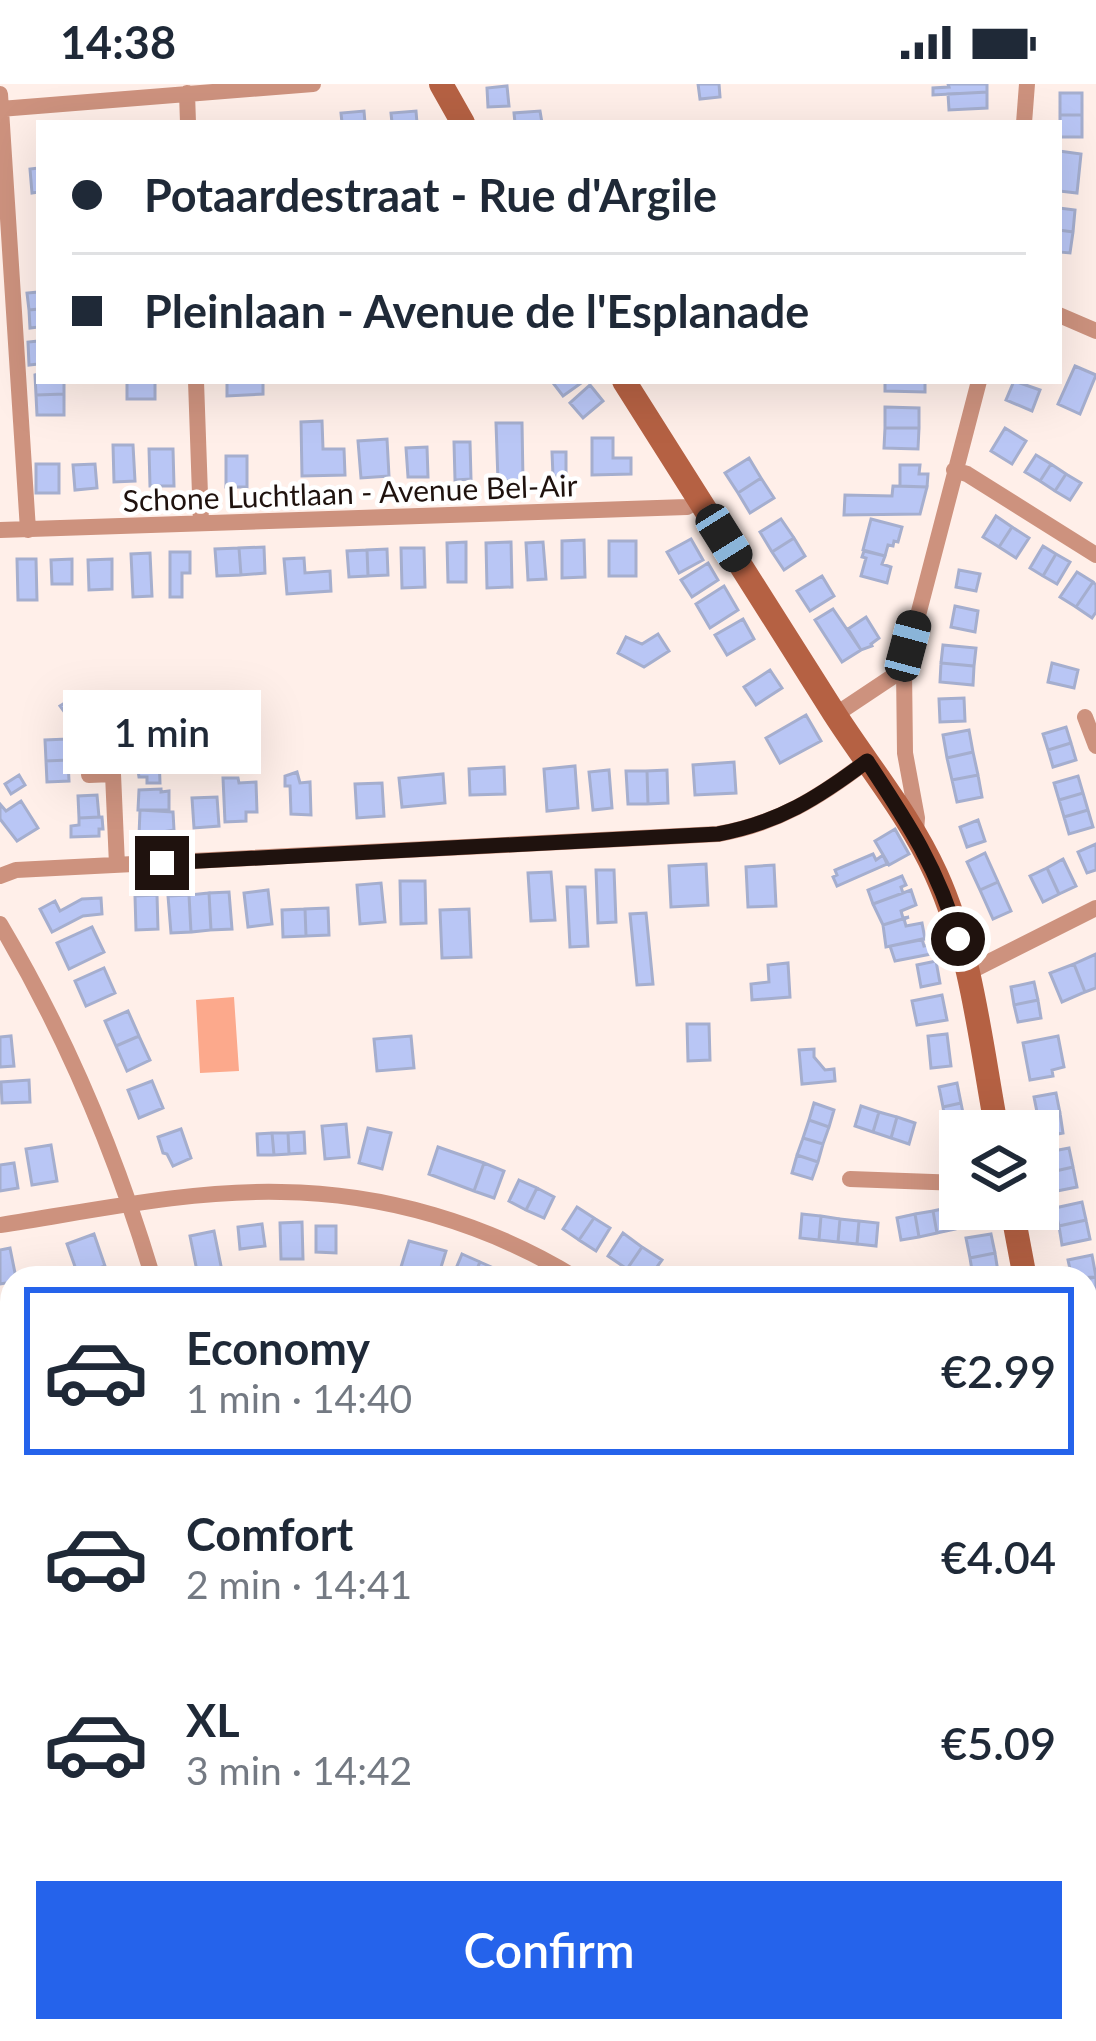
<!DOCTYPE html>
<html lang="en">
<head>
<meta charset="utf-8">
<style>
	:root { --surface:#fff; --page:#f6f6f7; --text:#1f2937; --muted:#747a83; --line:#e0e1e3; --accent:#2563eb }
	body { margin:0; font-family:Lato,sans-serif; background:var(--page); color:var(--text); height:100vh; display:flex; flex-direction:column; font-size:45px; white-space:nowrap }
	* { box-sizing:border-box; margin:0 }
	p { font-size:39px; color:var(--muted) }
	.icon { flex:none; width:66px; height:66px; fill:none; stroke:currentColor; stroke-width:2; stroke-linecap:round; stroke-linejoin:round }
	.map { position:relative; flex:1; overflow:hidden }
	.details { position:absolute; left:0px; top:1182px; width:1098px; height:777px; display:flex; flex-direction:column; background:var(--surface); border-radius:36px 36px 0 0; box-shadow:0 12px 48px #0002 }
	.details>* { flex:none }
	.top-card { position:absolute; left:36px; top:36px; width:1026px; height:264px; border-radius:0px; box-shadow:0 12px 48px #0002; display:grid; align-content:center; height:264px; padding:0 36px; background:var(--surface) }
	.buttons { position:absolute; left:939px; top:1026px; display:grid; gap:24px }
	.buttons a { display:grid; place-items:center; width:120px; height:120px; border-radius:0px; background:var(--surface); box-shadow:0 12px 48px #0002; font-size:60px }
	.end { position:absolute; width:54px; height:54px; margin:-27px; border:15px solid #1f120e; background:#fff; box-shadow:0 0 0 6px #fff }
	.from { border-radius:50% }
	.bubble { position:absolute; height:84px; border-radius:0px; background:var(--surface); box-shadow:0 12px 48px #0002; font-size:39px; font-weight:600; line-height:84px; text-align:center }
	.car { position:absolute; width:36px; height:72px; margin:-36px -18px; border-radius:15px; box-shadow:0 0 9px 3px #0007; background:linear-gradient(#222 24%,#8ab4d8 0 40%,#222 0 76%,#8ab4d8 0 86%,#222 0) }
	.top-card b { display:flex; align-items:center; gap:42px; height:114px; font-size:45px }
	.top-card b+b { border-top:3px solid var(--line) }
	.top-card i { width:30px; height:30px; background:var(--text) }
	ul { padding:21px 0 0; list-style:none }
	li { display:flex; align-items:center; gap:36px; height:168px; margin:0 24px 18px; padding:0 12px; border:6px solid transparent; border-radius:0px }
	li div { flex:1 }
	li b { display:block; font-size:45px }
	li em { font-style:normal; font-weight:600 }
	li.current { border-color:var(--accent) }
	li>.icon { width:108px; height:108px; stroke-width:1.5 }
	.primary-button { display:flex; gap:24px; margin-top:auto; padding:24px 36px }
	.primary-button a { flex:1; height:138px; border-radius:0px; background:var(--accent); color:#fff; font-size:48px; font-weight:600; line-height:138px; text-align:center }
	.status { display:flex; justify-content:space-between; align-items:center; height:84px; padding:0 60px; background:var(--surface); direction:ltr }
	.status svg { height:33px; fill:currentColor }
	.map>svg:first-child { display:block }
	.green { fill:#fca98c }
	.building { fill:#b9c6f5; stroke:#a5aece; stroke-width:3 }
	.lines { fill:none; stroke-linecap:round; stroke-linejoin:round }
	.street { stroke:#cd927e; stroke-width:16 }
	.secondary { stroke:#b56143; stroke-width:24 }
	.route { stroke:#1f120e; stroke-width:15 }
	.labels { text-anchor:middle; dominant-baseline:central; stroke-width:9; stroke-linejoin:round; paint-order:stroke }
	.street-label { font-size:30px; fill:#1f120e; stroke:#fff }
</style>
</head>
<body>
<div class="status"><b>14:38</b><svg viewBox="0 0 49 12"><path d="M0 12V9h3v3zM5 12V6h3v6zM10 12V3h3v9zM15 12V0h3v12zM26 1h20v11H26zM47 4h2v5h-2z"/></svg></div>
<div class="map">
<svg width="1096" height="1957" viewBox="0 0 1096 1957">
	<rect width="100%" height="100%" fill="#ffefe9"/>
	<!-- green -->
	<path class="green" d="M234,913l5,74 -39,2 -4,-73z
		M12,1578v369h39l2,8 -53,2v-377z
		M410,1947h75l1,10h-74z
		M590,1947l4,6 12,-2v-4h239l16,8 4,-6 11,-2 11,5 3,-4 17,9h-341l5,-7z"/>
	<!-- building -->
	<path class="building" d="M698,0h21l1,13 -20,2z
		M948,0h39v8l-54,3v-7l16,-1z
		M507,2l2,20 -21,1 -1,-19z
		M987,8v16l-38,2 -1,-16z
		M1060,9h22v22h-22z
		M364,27l1,12h-23l-1,-10z
		M416,27l1,12h-25l-1,-10z
		M540,27l2,12h-27l-1,-10z
		M1060,31h22v22h-22z
		M1059,67l22,3 -4,39 -18,-2z
		M39,84v24l-7,1 -2,-24z
		M1059,124l16,2 -2,22 -14,-2z
		M1059,146l14,2 -3,21 -11,-1z
		M39,208v17l-10,1 -2,-17z
		M39,225v18l-9,1 -1,-18z
		M39,257v23l-10,1 -1,-23z
		M1075,282l21,9 -16,39 -22,-10z
		M39,290v7h25v13l-28,1 -1,-20z
		M127,297h28v18h-28z
		M227,297h36v13l-36,2z
		M555,297h29l-21,15 -10,-13z
		M885,297h40v11l-40,-1z
		M1014,297l26,9 -8,21 -26,-11z
		M590,301l13,16 -20,17 -13,-15z
		M64,310v21h-27l-1,-20z
		M885,323l34,1v20h-34z
		M322,337l1,28h21l1,26 -43,1 -1,-54z
		M496,339h26l1,58h-25z
		M885,344h34l-1,21 -34,-1z
		M1005,344l21,13 -14,23 -21,-13z
		M592,354h21v20h18v16l-39,1z
		M387,355l2,37 -28,2 -3,-37z
		M454,358h16l1,37 -16,1z
		M113,361h20l2,36 -21,1z
		M427,363l1,30h-20l-2,-29z
		M149,365h24l1,37h-24z
		M552,368h14v24h-13z
		M1036,371l15,9 -11,17 -15,-9z
		M226,372h21v31h-21z
		M749,374l12,20 -23,15 -13,-20z
		M36,380h23v29h-23z
		M95,380l2,24 -22,2 -2,-25z
		M1051,380l15,10 -11,17 -15,-10z
		M900,381h20l-1,9h9l-1,13 -27,-1z
		M1066,390l15,9 -11,17 -15,-9z
		M761,394l13,20 -24,15 -12,-20z
		M893,402l34,1 -7,27 -76,1 1,-20 47,1z
		M996,432l16,11 -13,20 -16,-10z
		M781,435l13,19 -22,14 -12,-20z
		M871,435l31,8 -4,15 -4,-1 -1,5 -5,-1 -3,11 -22,-6z
		M1012,443l17,11 -13,20 -17,-11z
		M794,454l11,18 -21,14 -12,-18z
		M691,455l12,21 -24,13 -12,-21z
		M584,456l1,37 -23,1v-37z
		M609,457h27v35h-27z
		M466,458v40h-18l-1,-39z
		M511,458l1,45 -25,1 -1,-45z
		M543,458l3,37 -18,1 -2,-37z
		M1043,462l13,8 -13,22 -13,-8z
		M264,463l1,26 -24,2 -2,-27z
		M239,464l2,27 -24,1 -2,-27z
		M401,464h23l1,39 -23,1z
		M387,465l1,26 -20,1 -1,-26z
		M367,466l1,26 -19,1 -2,-26z
		M864,467l21,5 -3,8 9,3 -4,16 -26,-7 5,-18 -4,-1z
		M170,468h20v21h-8v24h-12z
		M150,469l2,43 -19,1 -2,-43z
		M1056,470l14,8 -13,22 -14,-8z
		M304,474l1,15 25,-2 1,20 -44,3 -3,-35z
		M17,475h19l1,41h-19z
		M72,475v25h-20l-1,-24z
		M112,475v30l-23,1 -1,-30z
		M708,479l10,17 -26,17 -11,-17z
		M959,486l21,4 -4,17 -20,-4z
		M1077,488l16,10 -17,25 -16,-10z
		M822,492l12,20 -24,15 -13,-20z
		M1093,498l3,3v27l-4,6 -16,-11z
		M724,502l14,24 -28,18 -14,-24z
		M955,522l23,5 -3,21 -24,-5z
		M833,525l28,41 -19,12 -27,-42z
		M866,533l13,21 -8,6 1,2 -11,4 -13,-21z
		M743,535l11,20 -27,16 -12,-20z
		M658,550l11,17 -25,16 -26,-14 8,-16 16,7z
		M943,561l33,3 -2,18 -33,-3z
		M941,579l33,3 -1,19 -33,-3z
		M1052,579l26,7 -4,18 -26,-6z
		M770,586l12,18 -26,17 -12,-18z
		M964,614l1,23 -25,1 -1,-23z
		M68,617l11,15 -8,5 -11,-15z
		M119,629l1,25h-16l-2,-24z
		M150,630h6l3,41 -23,1 1,-20z
		M806,631l15,26 -41,22 -14,-25z
		M102,632l2,20 -21,1 -1,-20z
		M1066,643l5,16 -23,7 -5,-16z
		M969,646l4,22 -26,6 -4,-23z
		M67,655l1,21 -22,1 -1,-21z
		M1071,659l5,17 -23,7 -5,-17z
		M973,668l5,23 -26,5 -5,-22z
		M159,671l1,28h-13v-6h-8l-3,-21z
		M68,676l1,21 -22,1 -1,-21z
		M734,678l2,31 -41,2 -2,-30z
		M575,682l3,42 -31,3 -3,-42z
		M504,683l1,27 -35,1 -1,-26z
		M609,686l3,38 -19,2 -4,-38z
		M667,686l1,33 -20,1 -1,-33z
		M626,687h21l1,33h-20z
		M297,688l3,11 10,-1 1,33 -20,-1 -1,-28h-5v-10z
		M443,690l2,29 -43,4 -3,-29z
		M19,691l6,10 -14,9 -6,-10z
		M978,691l4,22 -25,5 -5,-22z
		M1078,692l5,17 -24,7 -5,-17z
		M223,694h15l1,5 17,-1 1,30h-11v9l-21,1z
		M382,699l2,33 -27,2 -2,-34z
		M161,705v3l8,-1v19h-31l1,-20z
		M1083,709l5,17 -24,7 -5,-17z
		M97,711l2,22 -20,1 -1,-22z
		M217,713l2,29 -25,2 -2,-30z
		M21,717l17,27 -21,13 -17,-22v-15l6,7z
		M140,726l33,2 1,18 -35,6z
		M1088,726l5,17 -24,7 -5,-17z
		M102,733l1,12h-4v7l-28,1v-11l8,-1v-7z
		M978,736l7,21 -18,6 -7,-20z
		M895,745l14,25 -20,11 -14,-24z
		M1096,760v26l-9,3 -9,-21z
		M985,769l13,29 -18,8 -13,-28z
		M873,770l3,6 7,-5 4,9 -50,22 -4,-9 4,-2 -2,-5z
		M1063,775l13,27 -17,8 -12,-26z
		M706,780l2,41 -37,2 -2,-41z
		M774,781l2,41 -28,1 -2,-40z
		M1047,784l12,26 -16,8 -13,-26z
		M596,786h18l2,52 -18,1z
		M551,788l4,48 -24,1 -3,-48z
		M902,792l4,9 -5,2 2,6 -30,11 -5,-14z
		M400,797h25l1,42 -25,1z
		M998,798l13,29 -18,8 -13,-29z
		M381,799l4,39 -25,2 -3,-39z
		M567,803h18l3,59 -18,1z
		M268,806l4,34 -24,3 -4,-34z
		M911,806l5,15 -15,6 2,7 6,-1 -26,8 -10,-21z
		M229,808l3,37 -21,1 -2,-37z
		M209,809l2,37 -20,2 -2,-37z
		M157,811l1,34 -22,1 -1,-34z
		M189,811l2,37 -20,1 -3,-37z
		M101,814l1,16 -19,2 -31,16 -12,-23 15,-8 5,10 22,-12z
		M328,824l1,27 -23,1 -1,-27z
		M305,825l1,27 -23,1 -1,-27z
		M469,825l2,48 -29,1 -2,-48z
		M646,829l7,71 -16,1 -7,-71z
		M909,833l-5,2 2,7 16,-3 3,16 -39,8 -3,-22z
		M92,843l12,25 -35,17 -12,-26z
		M922,855l2,7 5,-1 2,9 -36,7 -5,-15z
		M1096,870v34l-11,4 -11,-28z
		M936,877l4,22 -19,4 -4,-22z
		M788,879l2,34 -38,3 -1,-16 18,-2 -1,-17z
		M1074,880l11,28 -23,10 -12,-29z
		M104,884l11,25 -29,13 -11,-25z
		M1034,898l4,18 -24,5 -3,-18z
		M942,911l5,25 -30,5 -5,-24z
		M1038,916l3,18 -23,4 -4,-17z
		M128,927l11,25 -23,10 -11,-25z
		M687,940h22l1,36 -22,1z
		M947,950l4,32 -20,2 -3,-32z
		M11,952l3,30 -14,1v-30z
		M139,952l11,24 -23,11 -11,-25z
		M411,952l3,32 -37,3 -3,-32z
		M1058,952l6,31 -12,3 1,6 -23,4 -7,-37z
		M814,965v8l11,13 9,-1 1,12 -33,3 -3,-34z
		M29,996l1,22 -28,1 -1,-21z
		M152,997l11,27 -24,10 -11,-28z
		M957,999l4,20 -18,4 -4,-20z
		M1056,1009l4,20 -22,4 -4,-20z
		M814,1019l20,7 -5,17 -20,-7z
		M961,1019l4,20 -19,4 -3,-20z
		M861,1022l18,6 -6,20 -18,-6z
		M879,1028l18,5 -6,21 -18,-6z
		M1060,1029l3,20 -21,4 -4,-20z
		M897,1033l18,6 -6,21 -18,-6z
		M809,1036l20,7 -6,17 -20,-6z
		M965,1039l1,8h-6v14l-9,2 -5,-20z
		M346,1040l3,33 -24,2 -3,-33z
		M368,1044l23,5 -9,36 -23,-6z
		M181,1045l10,29 -18,8 -6,-12 -4,-1 -5,-16z
		M304,1048l1,21 -16,1 -1,-21z
		M272,1049l2,22h-16l-1,-21z
		M272,1049h16l1,21 -15,1z
		M803,1054l20,6 -5,18 -21,-7z
		M51,1061l6,36 -25,4 -6,-36z
		M438,1063l46,16 -10,28 -45,-17z
		M1069,1064l4,19 -26,6 -4,-20z
		M797,1071l21,7 -6,17 -20,-6z
		M14,1079l4,25 -18,3v-26z
		M484,1079l20,8 -10,27 -20,-7z
		M1073,1083l4,20 -25,5 -5,-19z
		M519,1096l18,8 -11,22 -17,-9z
		M537,1104l17,9 -10,21 -18,-8z
		M1082,1118l4,18 -27,6 -4,-18z
		M577,1123l17,11 -15,22 -16,-11z
		M951,1123l4,22 -18,4 -4,-22z
		M933,1127l4,22 -18,4 -4,-23z
		M802,1130l19,2 -2,24 -19,-2z
		M915,1130l4,23 -18,3 -4,-22z
		M821,1132l19,3 -2,23 -19,-2z
		M594,1134l16,10 -14,23 -17,-11z
		M840,1135l19,2 -2,23 -19,-2z
		M1086,1136l4,19 -28,6 -3,-19z
		M859,1137l19,2 -2,23 -19,-2z
		M302,1138l1,37h-22l-1,-36z
		M262,1140l3,22 -25,3 -2,-22z
		M316,1142h20v27l-20,-1z
		M214,1147l8,40 -24,5 -8,-40z
		M623,1149l19,14 -15,22 -19,-13z
		M94,1150l11,32 -27,9 -11,-31z
		M991,1150l4,19 -25,5 -4,-20z
		M409,1157l37,10 -8,26 -37,-10z
		M642,1163l20,13 -13,18h-9l-13,-9z
		M10,1164l6,30h-4v4l-12,2v-34z
		M995,1169l3,19 -25,5 -3,-19z
		M462,1170l18,8 -7,16h-21z
		M1092,1171l4,22 -24,1 -4,-18z
		M480,1178l18,8 -4,8h-21z
		M1096,1193v22l-10,2v-22z
		M1096,1226v19l-10,2v-19z
		M1096,1245v20l-10,2v-20z
		M1096,1376v42l-10,-36v-4z
		M0,1489l9,38 -9,2z
		M1091,1539l5,19v33l-10,1v-51z
		M1096,1591v15l-10,1v-15z
		M1086,1619h10v17h-7z
		M1086,1654h10v13l-10,1z
		M12,1701v21l-6,1 -3,-21z
		M1086,1753h10v21h-10z
		M1086,1789h10v23h-10z
		M1086,1868h10v64h-10z
		M1086,1944h2l3,13h-18l-1,-10h14z
		M367,1947h33l2,10h-33z
		M485,1947h31l1,10h-31z
		M536,1947h23l-6,10h-8l-11,-8z
		M895,1947h26l-8,10 -20,-7z
		M1020,1947h34l1,10h-36l-4,-5z
		M1072,1947l1,10h-18l-1,-8z"/>
	<g class="lines">
		<!-- street -->
		<path class="street" d="M187,9l1,30
			M0,10l28,436
			M0,25l313,-25
			M1024,39l3,-39
			M1059,231l37,16
			M196,297l5,142
			M954,386l13,4 129,81
			M0,446l687,-23 13,-7
			M835,631l69,-46
			M1085,633l11,29
			M89,691l24,-1 4,91
			M916,747l1,-13 -12,-65 -1,-84 75,-288
			M0,792l16,-6 702,-36c59,-10 102,-37 149,-73
			M0,840c66,111 116,230 153,354
			M967,889l129,-65
			M850,1095l110,4
			M0,1141c92,-14 187,-35 281,-33 103,1 207,32 295,86
			M0,1562l12,-2
			M313,1947l5,10
			M974,1947l9,10
			M119,1957l60,-10"/>
		<!-- secondary -->
		<path class="secondary" d="M441,0l22,39
			M624,297c70,110 140,221 210,332 34,53 76,103 102,161 36,79 45,172 61,257
			M1012,1125l13,69
			M1086,1465l10,39"/>
	</g>
	<g class="lines">
		<!-- route -->
		<path class="route" d="M162,779l556,-29c60,-11 100,-36 149,-73 39,59 72,108 91,178"/>
	</g>
	<g class="labels">
		<!-- street labels -->
		<g class="street-label">
			<text transform="translate(350 408) rotate(-2)">Schone Luchtlaan - Avenue Bel-Air</text>
		</g>
	</g>
</svg>
<div class="buttons">
<a><svg class="icon" aria-label="layers" viewBox="0 0 24 24"><path d="M12 4l9 5-9 5-9-5zM3 14l9 5 9-5"/></svg></a>
</div>
<i class="end from" style="left:958px;top:855px"></i>
<i class="end" style="left:162px;top:779px"></i>
<div class="bubble" style="left:63px;top:606px;width:198px">1 min</div>
<i class="car" style="left:724px;top:454px;rotate:148deg"></i>
<i class="car" style="left:908px;top:562px;rotate:15deg"></i>
<div class="top-card">
<b><i class="from"></i>Potaardestraat - Rue d'Argile</b>
<b><i></i>Pleinlaan - Avenue de l'Esplanade</b>
</div>
<section class="details">
<ul>
<li class="current"><svg class="icon" aria-label="car" viewBox="0 0 24 24"><path d="M5 17H2v-5l4-1 3-4h7l3 4 3 1v5h-3M9 17h6M6 11h13"/><circle cx="7" cy="17" r="2"/><circle cx="17" cy="17" r="2"/></svg><div><b>Economy</b><p>1 min · 14:40</p></div><em>€2.99</em></li>
<li><svg class="icon" aria-label="car" viewBox="0 0 24 24"><path d="M5 17H2v-5l4-1 3-4h7l3 4 3 1v5h-3M9 17h6M6 11h13"/><circle cx="7" cy="17" r="2"/><circle cx="17" cy="17" r="2"/></svg><div><b>Comfort</b><p>2 min · 14:41</p></div><em>€4.04</em></li>
<li><svg class="icon" aria-label="car" viewBox="0 0 24 24"><path d="M5 17H2v-5l4-1 3-4h7l3 4 3 1v5h-3M9 17h6M6 11h13"/><circle cx="7" cy="17" r="2"/><circle cx="17" cy="17" r="2"/></svg><div><b>XL</b><p>3 min · 14:42</p></div><em>€5.09</em></li>
</ul>
<div class="primary-button"><a>Confirm</a></div>
</section>
</div>
</body>
</html>
